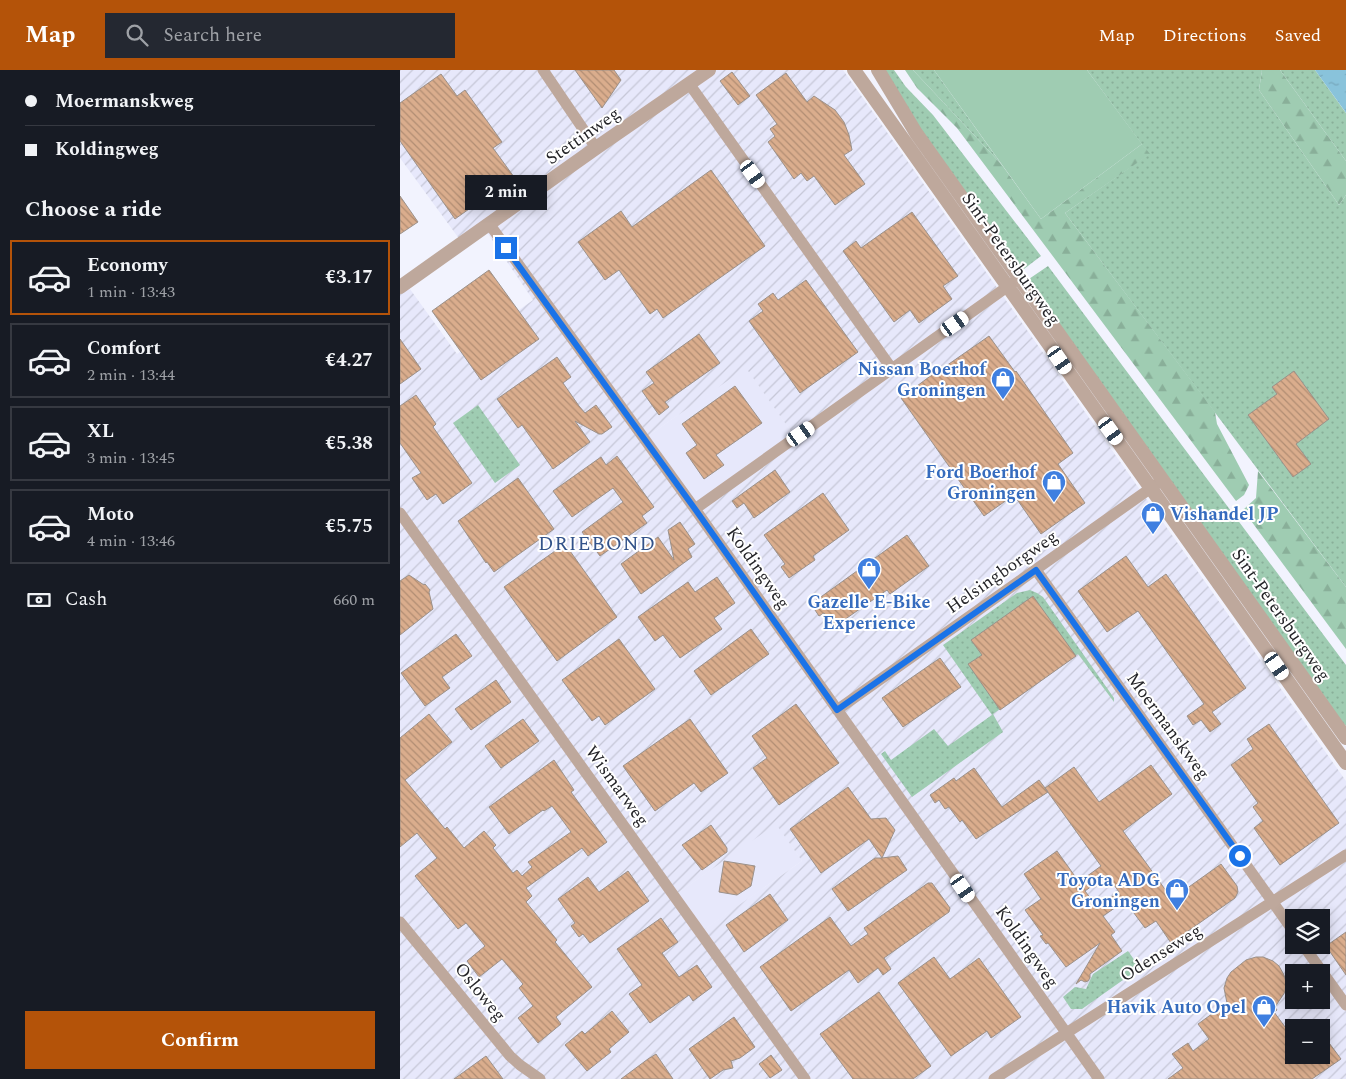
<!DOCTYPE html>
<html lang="en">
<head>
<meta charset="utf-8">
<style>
	:root { --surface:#171b24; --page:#242831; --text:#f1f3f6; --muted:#9ea1a6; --line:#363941; --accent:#b45309 }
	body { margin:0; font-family:Spectral,serif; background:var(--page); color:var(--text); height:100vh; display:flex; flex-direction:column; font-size:19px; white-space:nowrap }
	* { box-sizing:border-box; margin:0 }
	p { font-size:16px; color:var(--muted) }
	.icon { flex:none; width:28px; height:28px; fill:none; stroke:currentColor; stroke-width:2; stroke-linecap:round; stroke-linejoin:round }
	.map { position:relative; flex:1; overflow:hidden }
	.drawer { display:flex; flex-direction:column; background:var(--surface); width:400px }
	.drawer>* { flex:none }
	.guide { display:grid; align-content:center; height:110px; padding:0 25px; background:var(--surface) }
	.tools { position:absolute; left:885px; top:839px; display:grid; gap:10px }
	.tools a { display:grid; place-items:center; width:45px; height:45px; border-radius:0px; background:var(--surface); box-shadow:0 2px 12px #0003; font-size:25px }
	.end { position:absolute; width:22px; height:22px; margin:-11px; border:6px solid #1a73e8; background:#fff; box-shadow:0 0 0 2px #fff }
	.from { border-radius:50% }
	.bubble { position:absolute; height:35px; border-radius:0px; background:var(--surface); box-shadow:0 2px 12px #0003; font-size:16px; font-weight:700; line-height:35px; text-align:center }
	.car { position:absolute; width:15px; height:30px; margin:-15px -8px; border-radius:6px; box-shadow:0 0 4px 1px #0007; background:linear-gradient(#fff 24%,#345 0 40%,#fff 0 76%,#345 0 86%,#fff 0) }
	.guide b { display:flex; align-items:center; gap:18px; height:48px; font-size:19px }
	.guide b+b { border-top:1px solid var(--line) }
	.guide i { width:12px; height:12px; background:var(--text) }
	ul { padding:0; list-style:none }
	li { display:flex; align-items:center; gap:15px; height:75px; margin:0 10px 8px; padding:0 15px; border:2px solid var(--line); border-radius:0px }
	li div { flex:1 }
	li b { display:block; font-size:19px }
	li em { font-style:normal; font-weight:700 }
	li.on { border-color:var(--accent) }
	li>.icon { width:45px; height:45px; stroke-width:1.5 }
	h2 { padding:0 25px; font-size:22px; line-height:60px }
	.pay { display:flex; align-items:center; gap:12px; height:55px; padding:0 25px; font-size:19px }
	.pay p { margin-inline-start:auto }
	.action { display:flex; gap:10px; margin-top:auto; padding:10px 25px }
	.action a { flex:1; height:58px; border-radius:0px; background:var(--accent); color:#fff; font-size:20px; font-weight:700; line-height:58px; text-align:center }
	header { display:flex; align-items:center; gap:30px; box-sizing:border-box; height:70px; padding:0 25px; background:var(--accent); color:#fff }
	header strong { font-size:24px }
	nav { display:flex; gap:28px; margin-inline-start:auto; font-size:18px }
	.search { width:350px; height:45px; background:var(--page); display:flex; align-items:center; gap:12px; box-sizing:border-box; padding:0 18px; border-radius:0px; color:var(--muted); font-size:19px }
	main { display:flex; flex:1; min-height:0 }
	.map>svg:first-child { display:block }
	.built { fill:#e7e8fb }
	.industrial { fill:url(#industrial-furrows); fill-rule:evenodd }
	.grass { fill:url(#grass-dots) }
	.forest { fill:url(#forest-firs) }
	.pitch { fill:#9fccb2 }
	.water { fill:url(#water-ripples) }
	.building { fill:url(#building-back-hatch); stroke:#9b918a; fill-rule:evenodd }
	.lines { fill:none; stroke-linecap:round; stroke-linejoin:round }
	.minor { stroke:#bea89c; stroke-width:11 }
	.tertiary { stroke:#bea89c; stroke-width:14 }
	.route { stroke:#1a73e8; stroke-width:6 }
	.labels { text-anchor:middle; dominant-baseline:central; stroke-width:4; stroke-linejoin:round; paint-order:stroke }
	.street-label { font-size:18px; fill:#242428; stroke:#fff }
	.shop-label { font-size:18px; font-weight:bold; fill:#366cbe; stroke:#fff; text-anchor:end }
	.quarter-label { font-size:20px; letter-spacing:1px; fill:#32528a; stroke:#fff }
</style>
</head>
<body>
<header>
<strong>Map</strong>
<div class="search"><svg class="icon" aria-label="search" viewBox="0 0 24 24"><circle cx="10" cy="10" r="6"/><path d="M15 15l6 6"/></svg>Search here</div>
<nav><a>Map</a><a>Directions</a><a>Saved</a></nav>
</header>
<main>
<section class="drawer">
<div class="guide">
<b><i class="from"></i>Moermanskweg</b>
<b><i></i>Koldingweg</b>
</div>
<h2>Choose a ride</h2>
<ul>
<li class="on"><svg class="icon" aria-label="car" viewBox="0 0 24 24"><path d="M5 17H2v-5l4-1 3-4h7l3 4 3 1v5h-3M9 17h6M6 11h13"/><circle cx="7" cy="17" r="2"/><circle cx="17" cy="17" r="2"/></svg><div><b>Economy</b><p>1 min · 13:43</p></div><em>€3.17</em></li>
<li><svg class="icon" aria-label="car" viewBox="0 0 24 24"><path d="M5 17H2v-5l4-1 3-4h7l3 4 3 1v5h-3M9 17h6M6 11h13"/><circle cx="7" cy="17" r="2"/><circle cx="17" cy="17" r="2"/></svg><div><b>Comfort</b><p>2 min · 13:44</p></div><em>€4.27</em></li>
<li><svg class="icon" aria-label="car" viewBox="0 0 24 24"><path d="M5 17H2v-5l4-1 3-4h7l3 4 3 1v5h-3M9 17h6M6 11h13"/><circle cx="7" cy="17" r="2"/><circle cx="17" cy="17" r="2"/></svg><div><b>XL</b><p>3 min · 13:45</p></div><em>€5.38</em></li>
<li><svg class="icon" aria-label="car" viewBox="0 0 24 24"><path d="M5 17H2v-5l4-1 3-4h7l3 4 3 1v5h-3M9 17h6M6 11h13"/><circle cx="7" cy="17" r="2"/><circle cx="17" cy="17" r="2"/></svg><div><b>Moto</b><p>4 min · 13:46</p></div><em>€5.75</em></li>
</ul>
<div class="pay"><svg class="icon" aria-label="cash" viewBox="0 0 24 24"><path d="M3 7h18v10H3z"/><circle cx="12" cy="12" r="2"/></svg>Cash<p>660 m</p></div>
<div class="action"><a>Confirm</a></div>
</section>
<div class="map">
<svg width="946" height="1009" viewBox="0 0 946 1009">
	<defs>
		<pattern id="industrial-furrows" width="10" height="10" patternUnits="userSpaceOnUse" patternTransform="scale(1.25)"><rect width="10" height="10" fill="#e7e8fb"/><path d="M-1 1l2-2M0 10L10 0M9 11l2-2" fill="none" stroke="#c6c7d7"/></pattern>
		<pattern id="grass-dots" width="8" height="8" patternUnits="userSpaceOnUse" patternTransform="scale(1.25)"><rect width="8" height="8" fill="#9fccb2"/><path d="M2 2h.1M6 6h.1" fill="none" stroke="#89af99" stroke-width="1.8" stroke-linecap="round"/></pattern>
		<pattern id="forest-firs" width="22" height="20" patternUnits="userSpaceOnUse" patternTransform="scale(1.25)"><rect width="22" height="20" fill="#9fccb2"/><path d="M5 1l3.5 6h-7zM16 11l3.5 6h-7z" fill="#89af99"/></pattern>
		<pattern id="water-ripples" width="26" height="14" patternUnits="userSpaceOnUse" patternTransform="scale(1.25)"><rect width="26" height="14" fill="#89c3db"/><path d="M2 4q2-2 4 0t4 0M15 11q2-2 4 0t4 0" fill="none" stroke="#76a7bc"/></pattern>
		<pattern id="building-back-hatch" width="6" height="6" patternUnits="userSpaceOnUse" patternTransform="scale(1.25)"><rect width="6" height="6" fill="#daad8d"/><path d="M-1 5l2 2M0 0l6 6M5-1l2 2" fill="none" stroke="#b18d73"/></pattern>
	</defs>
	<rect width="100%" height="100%" fill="#f2f3fe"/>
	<!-- built -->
	<path class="built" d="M346,297l49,70 -98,68 -49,-69z
		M376,753l26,38 -101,71 -26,-37z"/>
	<!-- industrial -->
	<path class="industrial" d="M0,0h443l503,711v298h-946v-789l7,-5 50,69 76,-54 -49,-72 -21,16 -63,-86zM346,298l49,69 -98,67 -49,-68zM376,754l26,37 -100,70 -27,-36zM894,848h27v27h-27zM894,902h27v28h-27zM894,958h27v27h-27z"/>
	<!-- grass -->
	<path class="grass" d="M482,0h12l12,17 27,28 108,141 -21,16 -100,-141z
		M513,0h21l68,95z
		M687,0h175l-3,20 80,115 7,-10v392l-281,-374 84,-59z
		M880,0h35l31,43v48z
		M648,196l298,399v61l-8,-8 -312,-437z
		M78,335l42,60 -25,18 -42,-60z
		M630,520l7,3 6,4 71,101v4l-36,-48 -85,60 10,18 -91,65 -31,-43 4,-3 6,9 43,-31 14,17 44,-31 -49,-70 74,-52z
		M728,881l12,17 -58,41h-11l-8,-12 12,-10 11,2 7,-15z"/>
	<!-- forest -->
	<path class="forest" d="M505,0h8l89,95 39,54 101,-75 8,10 -85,59 150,199 2,12 32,61 -5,10 -8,6 -279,-373 -40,-40z
		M862,0h18l66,91v34l-7,10 -80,-115z
		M858,401l88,116v62l-103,-139 13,-12z"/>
	<!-- pitch -->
	<path class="pitch" d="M534,0h153l55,74 -101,75z"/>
	<!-- water -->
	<path class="water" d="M915,0h31v43l-2,-3z"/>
	<!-- building -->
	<path class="building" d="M175,0h39l7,10 -19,28z
		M332,2l18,24 -12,9 -18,-24z
		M386,3l21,29 7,-6 21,14 9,12 5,13 3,15 -8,5 21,29 -30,21 -21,-29 -7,5 -6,-8 -7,6 -26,-37 7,-6 -5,-7 7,-5 -21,-29z
		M41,4l16,22 8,-6 37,52 -9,6 21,29 -59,42 -55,-78v-38z
		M311,100l54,76 -102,72 -6,-9 -7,5 -31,-44 -14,10 -27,-38 43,-31 11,16z
		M0,126l18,26 -18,12z
		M512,142l46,64 -15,10 9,13 -33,24 -9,-13 -16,12 -51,-71 13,-10 5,7z
		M89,200l50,69 -58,41 -49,-69z
		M406,210l52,72 -58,41 -51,-72 14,-10 -5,-7 15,-11 5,7z
		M299,264l21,29 -55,39 4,5 -10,8 -17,-24 12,-8 -8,-11z
		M589,266l26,36 1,-1 57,82 -15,11 27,39 -44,31 -27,-39 -30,21 -83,-118 44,-33 1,1z
		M0,269l21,30 -21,15z
		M157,287l14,20 -8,6 16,23 6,7 11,-8 16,22 -10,7h-3l-24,-13 15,21 -37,27 -31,-44 -4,3 -21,-29z
		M894,301l35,48 -33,25 15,20 -18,13 -45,-62 29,-21 -5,-7z
		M335,316l27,37 -46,32 8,10 -20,14 -18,-26 11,-8 -15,-21z
		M16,325l20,29 -3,3 39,56 -29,21 -7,-10 -9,6 -15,-22 9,-5 -21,-30v-37z
		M217,386l37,51 -12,9 5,7 -47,33 -18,-24 41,-30 -10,-14 -41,29 -19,-26 48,-34 5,8z
		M375,400l15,22 -36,26 -10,-15 -7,5 -5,-7z
		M118,408l36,51 -60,43 -7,-10 -1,1 -28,-42z
		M423,423l26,37 -36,26 2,4 -26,18 -8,-11 4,-3 -21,-29z
		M280,452l15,22 -7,5 4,8 -51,37 -20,-30 37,-27 16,23 -6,-30z
		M507,465l22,31 -39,28 -3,-4 -53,37 -10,-14 -5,3 -8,-12z
		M165,474l52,73 -60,44 -53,-74z
		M726,486l22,31 18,-13 80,114 -34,24 9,12 -11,8 -9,-12 -8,5 -6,-9 17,-12 -66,-93 -31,21 -29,-41z
		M9,505l15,10 1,-1 5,6 -1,2 4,17 -33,26v-54z
		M317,507l18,26 -21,15 8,11 -42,29 -17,-23 -8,6 -17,-24 50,-35 7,10z
		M633,526l43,60 -76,54 -32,-46 14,-9 -11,-15z
		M351,559l18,25 -58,41 -17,-24z
		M56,564l16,22 -30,21 8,11 -25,18 -24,-33z
		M219,569l36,50 -50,36 -6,-9 -7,5 -30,-41z
		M540,588l21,29 -58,40 -21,-29z
		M96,610l15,22 -40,28 -16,-21z
		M396,634l43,59 -60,42 -26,-37 14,-10 -15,-22z
		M29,644l23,28 -47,38 40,49 2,-2 17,21 20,-17 12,14 -3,3 20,25 4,-3 5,6 10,-9 -4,-5 43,-30 -19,-26 -8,5 -1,-1 -34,24 -20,-27 65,-47 20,30 -3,2 36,50 -19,14 -6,-8 -56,40 6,8 -6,6 31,38 -2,2 37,45 -36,30 5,7 -23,19 -20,-25 15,-12 -14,-18 4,-4 -21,-25 -23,18 -12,-16 18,-15 -19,-23 -8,6 -43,-53 22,-18 -20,-25 -17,14v-109z
		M123,649l16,22 -38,27 -16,-22z
		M290,649l38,54 -27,19 -7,-9 -39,28 -32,-45z
		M869,654l70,99 -59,42 -26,-37 9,-7 -10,-14 5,-4 -27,-38 22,-16 -6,-10z
		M751,695l21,29 -49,37 49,68 49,-35 16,22 1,6 -3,6 -64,45 -15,-22 -11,7 -20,-27 -22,15 12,16 -4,3 11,16 -32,23v4l-2,3 -3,1 -4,-2 -5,4 24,-41 -34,24 -18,-24 -2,1 -6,-8 3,-1 -18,-25 16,-11 -17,-25 33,-23 22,31 22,-16 -56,-78 29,-21 25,35zM707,805l12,17 -22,15 -12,-16z
		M574,698l28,39 37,-27 9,12 -72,47 -14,-19 -2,2 -11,-15 -4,2 -6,-9 -4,3 -5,-8 24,-17 2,3z
		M448,717l23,32 15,-1 9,12 -13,28 16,-2 9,14 -59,41 -16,-22 43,-31h7l-13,-19 -48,34 -31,-44z
		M311,755l16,23v4l-25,18 -20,-25z
		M324,791l31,5 -4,20 -14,9 -18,-3z
		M228,801l21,30 -59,42 -7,-9 -4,3 -8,-11 4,-3 -17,-24 30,-22 11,15z
		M528,813h4l18,25 -1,4 -65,46 7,11 -8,6 -5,-7 -20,15 -9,-13 -58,41 -31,-44 70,-50 21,29 17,-12 -4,-6z
		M370,824l18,26 -44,32 -18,-27z
		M261,848l17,24 -16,11 17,24 18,-12 15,22 -19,14 -4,-6 -39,28 -21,-29 13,-9 -25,-36z
		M946,862v43l-20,-29z
		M534,887l16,22 29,-21 42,59 -30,21 -4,-7 -36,25 -53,-73z
		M856,887h7l10,4 6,5 5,9 2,7 -1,10 -10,15 2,3 -3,2 20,27v16h27v-23l20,27 -29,20h-144l15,-11 -11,-14 16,-11 5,8 16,-12 -11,-15 29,-21 -3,-15 3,-10 4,-6 15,-12z
		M479,922l52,74 -18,13h-60l-33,-45z
		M212,941l17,21 -20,17 2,3 -24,19 -22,-26 17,-14 3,3z
		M334,947l21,30 -15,11 -9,3 2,7 -10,2 -13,9 -21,-30z
		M256,984l17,25h-52l27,-20z
		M371,985l11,15 -12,8 -11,-14z
		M86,986l17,23h-49z"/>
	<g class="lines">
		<!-- minor -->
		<path class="minor" d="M143,0l53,78
			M290,15l202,284
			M90,155l205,284 404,570
			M295,439l319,-227
			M0,443l405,566
			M636,500l258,362
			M437,640l321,-227
			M0,852l110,134 10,9 20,14
			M903,875l43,60
			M594,1009l352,-224"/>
		<!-- tertiary -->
		<path class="tertiary" d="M454,0l492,693
			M478,0l38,63 430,605
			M0,217l196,-139 113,-78"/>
	</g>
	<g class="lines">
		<!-- route -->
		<path class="route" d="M106,178l189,261 142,201 199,-140 204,286"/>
	</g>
	<!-- icons -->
	<defs>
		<g id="shop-pin" transform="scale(1.25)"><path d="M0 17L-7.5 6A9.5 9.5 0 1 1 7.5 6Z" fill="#3f7fe0" stroke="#fff"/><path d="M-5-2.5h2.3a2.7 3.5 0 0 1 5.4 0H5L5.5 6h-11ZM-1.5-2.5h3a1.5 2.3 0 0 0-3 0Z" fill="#fff"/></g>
	</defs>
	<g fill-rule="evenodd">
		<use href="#shop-pin" x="603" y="309"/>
		<use href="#shop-pin" x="654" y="412"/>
		<use href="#shop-pin" x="753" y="444"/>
		<use href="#shop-pin" x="469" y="499"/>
		<use href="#shop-pin" x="777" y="820"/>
		<use href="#shop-pin" x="864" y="937"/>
	</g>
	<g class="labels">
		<!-- street labels -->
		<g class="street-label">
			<text transform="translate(183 66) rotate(-35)">Stettinweg</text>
			<text transform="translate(611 189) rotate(55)">Sint-Petersburgweg</text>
			<text transform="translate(358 498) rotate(55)">Koldingweg</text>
			<text transform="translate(602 502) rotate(-35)">Helsingborgweg</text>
			<text transform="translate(881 545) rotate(55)">Sint-Petersburgweg</text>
			<text transform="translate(768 656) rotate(54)">Moermanskweg</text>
			<text transform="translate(217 716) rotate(54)">Wismarweg</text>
			<text transform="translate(627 877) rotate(55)">Koldingweg</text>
			<text transform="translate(761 883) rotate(-32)">Odenseweg</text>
			<text transform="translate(80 922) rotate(51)">Osloweg</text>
		</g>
		<!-- shop labels -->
		<g class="shop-label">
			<text x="586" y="299">Nissan Boerhof<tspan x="586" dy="21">Groningen</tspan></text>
			<text x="636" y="402">Ford Boerhof<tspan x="636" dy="21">Groningen</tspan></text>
			<text x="770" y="444" text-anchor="start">Vishandel JP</text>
			<text x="469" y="532" text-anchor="middle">Gazelle E-Bike<tspan x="469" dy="21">Experience</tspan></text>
			<text x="760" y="810">Toyota ADG<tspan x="760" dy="21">Groningen</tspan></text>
			<text x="846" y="937">Havik Auto Opel</text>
		</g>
		<!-- quarter labels -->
		<g class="quarter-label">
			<text x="197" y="474">DRIEBOND</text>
		</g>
	</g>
</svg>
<div class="tools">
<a><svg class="icon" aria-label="layers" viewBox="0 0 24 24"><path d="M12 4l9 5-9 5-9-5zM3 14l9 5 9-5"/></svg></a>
<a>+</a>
<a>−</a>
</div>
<i class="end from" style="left:840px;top:786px"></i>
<i class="end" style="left:106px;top:178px"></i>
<div class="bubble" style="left:65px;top:105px;width:82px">2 min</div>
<i class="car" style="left:353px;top:104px;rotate:144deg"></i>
<i class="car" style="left:555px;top:254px;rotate:55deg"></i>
<i class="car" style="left:660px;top:290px;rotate:145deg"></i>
<i class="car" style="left:711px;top:361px;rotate:144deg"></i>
<i class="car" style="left:401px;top:364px;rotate:55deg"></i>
<i class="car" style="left:877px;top:596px;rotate:145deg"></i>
<i class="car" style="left:563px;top:818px;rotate:145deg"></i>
</div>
</main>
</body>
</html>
